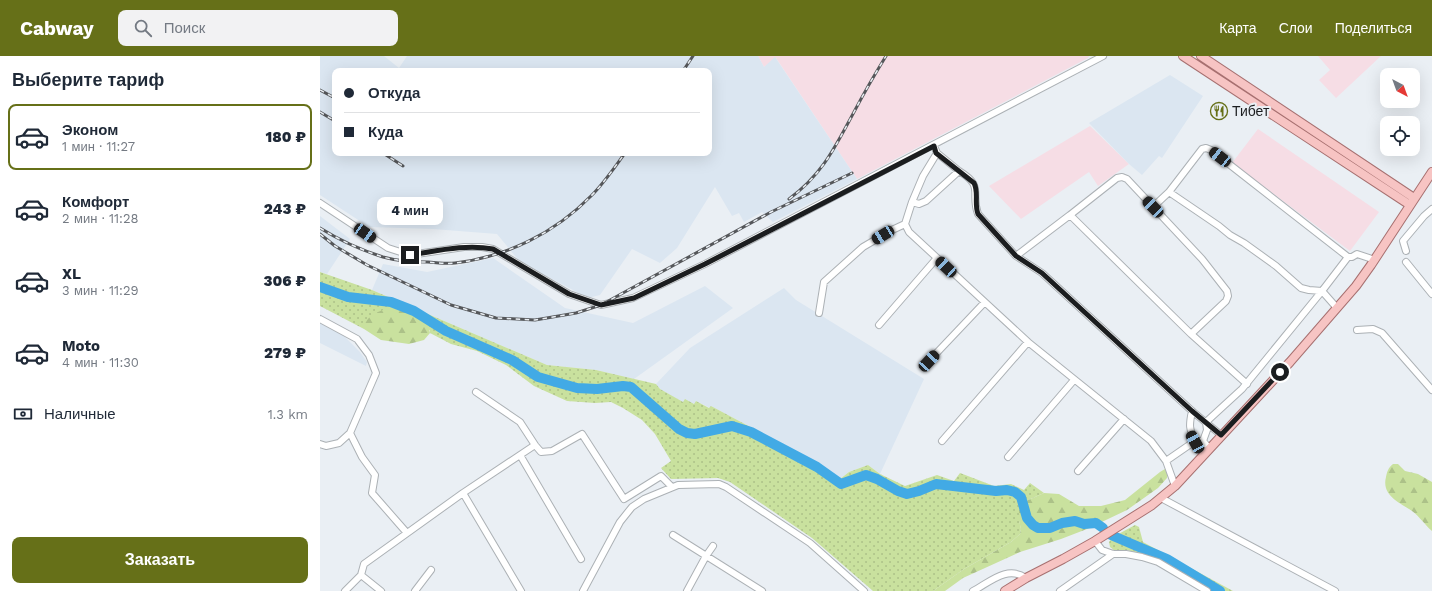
<!DOCTYPE html>
<html lang="ru">
<head>
<meta charset="utf-8">
<style>
	:root { --surface:#fff; --page:#f2f2f3; --text:#1f2937; --muted:#747a83; --line:#e0e1e3; --accent:#667018 }
	body { margin:0; font-family:"Work Sans",sans-serif; background:var(--page); color:var(--text); height:100vh; display:flex; flex-direction:column; font-size:15px; white-space:nowrap }
	* { box-sizing:border-box; margin:0 }
	p { font-size:13px; color:var(--muted) }
	.icon { flex:none; width:22px; height:22px; fill:none; stroke:currentColor; stroke-width:2; stroke-linecap:round; stroke-linejoin:round }
	.map { position:relative; flex:1; overflow:hidden }
	.drawer { display:flex; flex-direction:column; background:var(--surface); width:320px }
	.drawer>* { flex:none }
	.guide { position:absolute; left:12px; top:12px; width:380px; height:88px; border-radius:8px; box-shadow:0 4px 16px #0002; display:grid; align-content:center; height:88px; padding:0 12px; background:var(--surface) }
	.needle { width:26px; rotate:139deg }
	.buttons { position:absolute; left:1060px; top:12px; display:grid; gap:8px }
	.buttons a { display:grid; place-items:center; width:40px; height:40px; border-radius:8px; background:var(--surface); box-shadow:0 4px 16px #0002; font-size:20px }
	.end { position:absolute; width:18px; height:18px; margin:-9px; border:5px solid #1b1d1f; background:#fff; box-shadow:0 0 0 2px #fff }
	.from { border-radius:50% }
	.bubble { position:absolute; height:28px; border-radius:8px; background:var(--surface); box-shadow:0 4px 16px #0002; font-size:13px; font-weight:800; line-height:28px; text-align:center }
	.car { position:absolute; width:12px; height:24px; margin:-12px -6px; border-radius:5px; box-shadow:0 0 3px 1px #0007; background:linear-gradient(#222 24%,#8ab4d8 0 40%,#222 0 76%,#8ab4d8 0 86%,#222 0) }
	.guide b { display:flex; align-items:center; gap:14px; height:38px; font-size:15px }
	.guide b+b { border-top:1px solid var(--line) }
	.guide i { width:10px; height:10px; background:var(--text) }
	ul { padding:0; list-style:none }
	li { display:flex; align-items:center; gap:12px; height:66px; margin:0 8px 6px; padding:0 4px; border:2px solid transparent; border-radius:8px }
	li div { flex:1 }
	li b { display:block; font-size:15px }
	li em { font-style:normal; font-weight:800 }
	li.on { border-color:var(--accent) }
	li>.icon { width:36px; height:36px; stroke-width:1.5 }
	h2 { padding:0 12px; font-size:18px; line-height:48px }
	.pay { display:flex; align-items:center; gap:10px; height:44px; padding:0 12px; font-size:15px }
	.pay p { margin-inline-start:auto }
	.primary-button { display:flex; gap:8px; margin-top:auto; padding:8px 12px }
	.primary-button a { flex:1; height:46px; border-radius:8px; background:var(--accent); color:#fff; font-size:16px; font-weight:800; line-height:46px; text-align:center }
	header { display:flex; align-items:center; gap:24px; box-sizing:border-box; height:56px; padding:0 20px; background:var(--accent); color:#fff }
	header strong { font-size:19px }
	nav { display:flex; gap:22px; margin-inline-start:auto; font-size:14px }
	.search { width:280px; height:36px; background:var(--page); display:flex; align-items:center; gap:10px; box-sizing:border-box; padding:0 14px; border-radius:8px; color:var(--muted); font-size:15px }
	main { display:flex; flex:1; min-height:0 }
	.map>svg:first-child { display:block }
	.commercial { fill:#f6dde5 }
	.built { fill:#dbe6f1; fill-rule:evenodd }
	.grass { fill:url(#grass-dots) }
	.forest { fill:url(#forest-firs) }
	.lines { fill:none; stroke-linecap:round; stroke-linejoin:round }
	.river { stroke:#42aae5; stroke-width:10 }
	.minor-casing { stroke:#acb1b5; stroke-width:8 }
	.major-casing { stroke:#a77070; stroke-width:10 }
	.minor { stroke:#fff; stroke-width:6 }
	.major { stroke:#f7c4c3; stroke-width:8 }
	.rail-casing { stroke:#55575a; stroke-width:3 }
	.rail { stroke:#eaeff4; stroke-width:1.5; stroke-dasharray:4.5; stroke-linecap:butt }
	.route { stroke:#1b1d1f; stroke-width:5 }
	.labels { text-anchor:middle; dominant-baseline:central; stroke-width:4; stroke-linejoin:round; paint-order:stroke }
	.poi-label { font-size:14px; fill:#1b1d1f; stroke:#eaeff4; text-anchor:start }
</style>
</head>
<body>
<header>
<strong>Cabway</strong>
<div class="search"><svg class="icon" aria-label="search" viewBox="0 0 24 24"><circle cx="10" cy="10" r="6"/><path d="M15 15l6 6"/></svg>Поиск</div>
<nav><a>Карта</a><a>Слои</a><a>Поделиться</a></nav>
</header>
<main>
<section class="drawer">
<h2>Выберите тариф</h2>
<ul>
<li class="on"><svg class="icon" aria-label="car" viewBox="0 0 24 24"><path d="M5 17H2v-5l4-1 3-4h7l3 4 3 1v5h-3M9 17h6M6 11h13"/><circle cx="7" cy="17" r="2"/><circle cx="17" cy="17" r="2"/></svg><div><b>Эконом</b><p>1 мин · 11:27</p></div><em>180 ₽</em></li>
<li><svg class="icon" aria-label="car" viewBox="0 0 24 24"><path d="M5 17H2v-5l4-1 3-4h7l3 4 3 1v5h-3M9 17h6M6 11h13"/><circle cx="7" cy="17" r="2"/><circle cx="17" cy="17" r="2"/></svg><div><b>Комфорт</b><p>2 мин · 11:28</p></div><em>243 ₽</em></li>
<li><svg class="icon" aria-label="car" viewBox="0 0 24 24"><path d="M5 17H2v-5l4-1 3-4h7l3 4 3 1v5h-3M9 17h6M6 11h13"/><circle cx="7" cy="17" r="2"/><circle cx="17" cy="17" r="2"/></svg><div><b>XL</b><p>3 мин · 11:29</p></div><em>306 ₽</em></li>
<li><svg class="icon" aria-label="car" viewBox="0 0 24 24"><path d="M5 17H2v-5l4-1 3-4h7l3 4 3 1v5h-3M9 17h6M6 11h13"/><circle cx="7" cy="17" r="2"/><circle cx="17" cy="17" r="2"/></svg><div><b>Moto</b><p>4 мин · 11:30</p></div><em>279 ₽</em></li>
</ul>
<div class="pay"><svg class="icon" aria-label="cash" viewBox="0 0 24 24"><path d="M3 7h18v10H3z"/><circle cx="12" cy="12" r="2"/></svg>Наличные<p>1.3 km</p></div>
<div class="primary-button"><a>Заказать</a></div>
</section>
<div class="map">
<svg width="1112" height="535" viewBox="0 0 1112 535">
	<defs>
		<pattern id="grass-dots" width="8" height="8" patternUnits="userSpaceOnUse"><rect width="8" height="8" fill="#c9e19e"/><path d="M2 2h.1M6 6h.1" fill="none" stroke="#acc188" stroke-width="1.8" stroke-linecap="round"/></pattern>
		<pattern id="forest-firs" width="22" height="20" patternUnits="userSpaceOnUse"><rect width="22" height="20" fill="#c9e19e"/><path d="M5 1l3.5 6h-7zM16 11l3.5 6h-7z" fill="#acc188"/></pattern>
	</defs>
	<rect width="100%" height="100%" fill="#eaeff4"/>
	<!-- commercial -->
	<path class="commercial" d="M438,0h331l-1,2 -231,121 -81,-121 -12,9z
		M998,0h63l-45,42 -17,-18 11,-10z
		M770,70l39,38 -31,22 -9,-14 -68,47 -32,-33z
		M938,73l121,83 -29,39 -118,-88z"/>
	<!-- built -->
	<path class="built" d="M0,0h64l15,12 8,-12h351l6,11 11,-10 82,122 -84,43 -11,-10 -18,10 -5,-9 -7,3 -17,-29 -38,61 -17,15 -28,-14 -32,46 -12,3 -68,-36 -23,-28 -64,-5 -64,-2 -49,-32zM15,15h374v82h-374z
		M850,19l33,21 -41,62 -3,-2 -17,19 -13,-11 -40,-41z
		M0,160l30,23 -23,35 -7,-2z
		M173,202l72,50 68,15 72,-37 28,22 -99,71 -38,-9 -49,-5 -175,-75 11,-26 44,8z
		M464,232l12,12 128,79 -44,95 -12,-9 -19,7 -9,7 -43,-27 -86,-46 -1,2 -14,-7 -1,3 -12,-1 -23,-14 -4,-5 34,-36z
		M0,267l23,12 17,17 7,10 -1,4 -46,-23z"/>
	<!-- grass -->
	<path class="grass" d="M0,216l52,18 175,75 49,5 60,14 4,5 23,13 2,-3 9,5 2,-3 13,7 2,-2 86,46 43,27 9,-7 19,-7 12,9 25,12 32,-11 17,6 6,-8 34,13 17,-2 13,6 6,-7 14,10 -18,8 -7,19 2,9 -1,5 -9,8 -47,27 -31,22h-60l-61,-53 -82,-56 -12,-4 -47,1 -10,-11 10,-7 -16,-27 -13,-14 -19,-12 -12,-6 -16,1 -28,-2 -33,-15 -28,-21 -29,-14 -26,-7 -21,-11v-3l-66,-6v5l-44,-23z
		M815,469l4,2 4,15 90,49h-20l-49,-30 -11,-4 -26,-7 -12,1 -5,-4 -1,-5 4,-5z"/>
	<!-- forest -->
	<path class="forest" d="M69,252c14,2 40,8 41,25l-6,7 -15,4 -28,-4 -17,-11v-5c5,-9 15,-13 25,-16z
		M1073,408h5l7,7 13,3 14,8v49c-7,-6 -12,-14 -20,-20 -11,-8 -31,-15 -26,-34 1,-5 2,-9 7,-13z
		M845,413l3,4 -1,5 -9,10 -31,22 -40,19 -26,10 -41,13 -57,26 -18,13h-12l31,-22 47,-27 9,-8 1,-5 -2,-8v-11l7,-9 18,-8 15,1 20,12h22l24,-6 35,-28z"/>
	<g class="lines">
		<!-- river -->
		<path class="river" d="M0,231l28,10 43,5 23,9 32,20 66,29 26,17 39,11 20,1 26,-3 8,1 48,42 8,4 8,1 37,-8 19,6 66,35 24,17 25,-9 11,4 21,12 9,3 12,-3 17,-7 60,7 11,-1 8,2 6,5 6,21 6,7 5,3h12l12,-5 13,-2 9,3 12,-1 7,5
			M791,479l56,24 53,32"/>
		<!-- minor casing -->
		<g class="minor-casing">
			<path id="minor" d="M614,90l3,7 -14,23 -11,26 -7,22 4,8 119,110 123,99 15,20 9,25
				M617,97l22,18
				M592,146l7,2 7,-3 33,-30c26,16 11,21 19,43l38,42 54,-41
				M0,147l68,45 22,7 54,-8h18l11,2 76,45 32,11 32,-7 72,-34 398,-208
				M833,151l16,-15 33,-43 4,-1 5,2 137,107 -26,34 -13,-1 -8,-2 -25,-22 -32,-23 -14,-8 -11,-9 -50,-34
				M1086,195l-3,-10 21,-25 8,-7
				M696,200l26,17 150,138 29,24
				M1028,201h4l5,-3 18,6
				M1086,206l26,32
				M499,257l5,-31 39,-35 29,-17 13,-6
				M0,263l37,20 12,16 7,18 -26,60 -11,10 -13,3 -6,-2
				M559,269l57,-66
				M1037,274l16,-1 9,4 50,57
				M871,278l35,-33 2,-5 -1,-5 -25,-32 -75,-80 -5,-2 -5,1 -47,37 121,119 56,50
				M609,305l55,-58
				M156,336l44,30 15,23
				M872,355c-3,14 -3,18 3,30
				M30,377l12,24 13,18 -3,18 35,40
				M622,385l86,-99
				M883,385l4,-11 -1,-8 36,-33 80,-98 15,17
				M200,399l61,104
				M688,401l66,-77
				M846,405l29,-20h8l6,7
				M758,415l46,-52
				M143,437l58,98
				M841,442l174,93
				M353,479l89,56
				M775,485l7,9 11,4h13l16,3 16,5 49,29
				M41,519l20,16
				M25,535l16,-16 3,-11 99,-71 72,-48 6,7 11,-1 30,-17 42,65 37,-23 11,11
				M95,535l16,-21
				M263,535l37,-69 12,-15 12,-8 34,-14 41,-1 7,3 84,56 54,48
				M367,535l19,-35 7,-10
				M653,535c17,-9 34,-26 53,-13
				M740,535l53,-37"/>
		</g>
		<!-- major casing -->
		<g class="major-casing">
			<path id="major" d="M863,0l227,149
				M881,0l213,142
				M685,535l21,-13 37,-19 32,-18 57,-36 23,-19 115,-124 66,-76 15,-21 61,-93"/>
		</g>
		<!-- minor -->
		<use href="#minor" class="minor"/>
		<!-- major -->
		<use href="#major" class="major"/>
		<!-- rail casing -->
		<g class="rail-casing">
			<path id="rail" d="M363,15l10,-15
				M0,34l13,7
				M0,56l15,9
				M63,97l20,13
				M469,143c34,-25 46,-52 65,-87 10,-19 21,-38 32,-56
				M0,172c19,12 41,22 63,29 14,4 30,5 45,5 9,1 18,2 27,1 51,-6 100,-30 136,-67 13,-13 23,-28 34,-43
				M0,178l15,12 32,19 84,40 45,13 39,2 41,-7 25,-8 170,-93 81,-39"/>
		</g>
		<!-- rail -->
		<use href="#rail" class="rail"/>
	</g>
	<g class="lines">
		<!-- route -->
		<path class="route" d="M90,199c27,-4 55,-11 83,-6l76,45 32,11 33,-7 71,-34 229,-118 2,7 38,30c5,9 0,21 4,31l38,42 26,17 150,138 29,24 59,-63"/>
	</g>
	<!-- icons -->
	<defs>
		<g id="restaurant-ring" transform="scale(0.9)"><circle r="9.5" fill="#eaeff4" stroke="#667018" stroke-width="1.5"/><path d="M-5-6h1v4h1v-4h1v4h1v-4h1v5L-1.5 .5V6h-2V.5L-5-1ZM5-6V6H3V1.5H1.5Q1.5-4 5-6Z" fill="#667018"/></g>
	</defs>
	<g fill-rule="evenodd">
		<use href="#restaurant-ring" x="899" y="55"/>
	</g>
	<g class="labels">
		<!-- poi labels -->
		<g class="poi-label">
			<text x="912" y="55">Тибет</text>
		</g>
	</g>
</svg>
<div class="buttons">
<a><svg class="needle" viewBox="-14 -14 28 28"><path d="M0-13l5 13h-10z" fill="#e53935"/><path d="M0 13l5-13h-10z" fill="#747a83"/></svg></a>
<a><svg class="icon" aria-label="locate" viewBox="0 0 24 24"><circle cx="12" cy="12" r="6"/><path d="M12 2v4M12 18v4M2 12h4M18 12h4"/></svg></a>
</div>
<i class="end from" style="left:960px;top:316px"></i>
<i class="end" style="left:90px;top:199px"></i>
<div class="bubble" style="left:57px;top:141px;width:66px">4 мин</div>
<i class="car" style="left:900px;top:101px;rotate:308deg"></i>
<i class="car" style="left:833px;top:151px;rotate:316deg"></i>
<i class="car" style="left:45px;top:177px;rotate:124deg"></i>
<i class="car" style="left:563px;top:179px;rotate:239deg"></i>
<i class="car" style="left:626px;top:211px;rotate:313deg"></i>
<i class="car" style="left:609px;top:305px;rotate:43deg"></i>
<i class="car" style="left:875px;top:386px;rotate:331deg"></i>
<div class="guide">
<b><i class="from"></i>Откуда</b>
<b><i></i>Куда</b>
</div>
</div>
</main>
</body>
</html>
